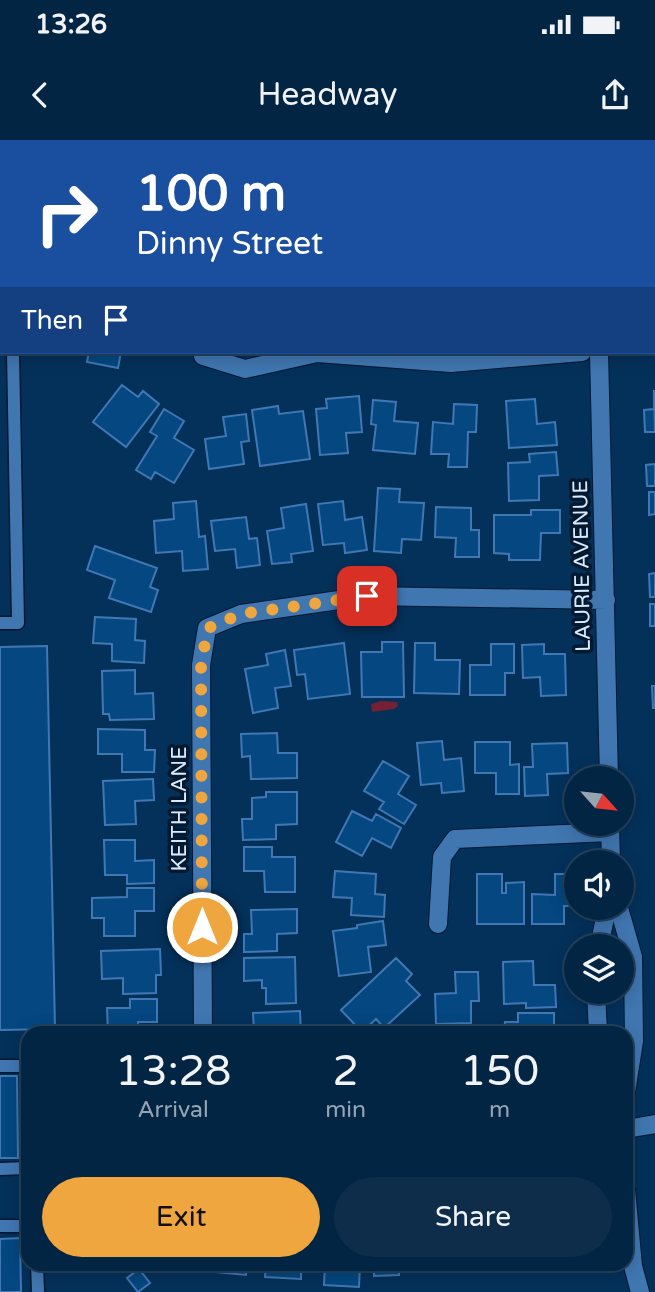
<!DOCTYPE html>
<html lang="en">
<head>
<meta charset="utf-8">
<style>
	body { margin:0; font-family:"Varela Round",sans-serif; background:#0d2d4b; color:#f1f3f6; height:100vh; display:flex; flex-direction:column; font-size:26px; white-space:nowrap }
	* { box-sizing:border-box; margin:0 }
	p { font-size:23px; color:#97a5b2 }
	.icon { flex:none; width:38px; height:38px; fill:none; stroke:currentColor; stroke-width:2; stroke-linecap:round; stroke-linejoin:round }
	.map { position:relative; flex:1; overflow:hidden }
	.drawer { position:absolute; left:21px; top:886px; width:612px; height:245px; display:flex; flex-direction:column; background:#032544; border-radius:21px; box-shadow:0 4px 18px #0003,0 0 0 2px #24425d }
	.drawer>* { flex:none }
	.top-card { position:absolute; left:0px; top:0px; width:656px; height:214px; box-shadow:0 4px 18px #0003,0 0 0 2px #24425d; background:#1a4fa0; color:#fff; overflow:hidden }
	.needle { width:46px; rotate:117deg }
	.controls { position:absolute; left:564px; top:626px; display:grid; gap:14px }
	.controls a { display:grid; place-items:center; width:70px; height:70px; border-radius:50%; background:#032544; box-shadow:0 4px 18px #0003,0 0 0 2px #24425d; font-size:35px }
	.pin { position:absolute; display:grid; place-items:center; width:60px; height:60px; color:#fff; margin:-30px; border-radius:14px; box-shadow:0 4px 10px #0006 }
	.me { position:absolute; width:77px; margin:-38px; rotate:0deg; stroke-linejoin:round; filter:drop-shadow(0 0 5px #0008) }
	.turn { display:flex; align-items:center; gap:24px; height:147px; padding:0 21px; font-size:32px }
	.turn .icon { width:91px; height:91px; stroke-width:2.5 }
	.turn b { display:block; font-size:49px; line-height:60px }
	.then { display:flex; align-items:center; height:66px; padding:0 21px; background:#0003; gap:14px; font-size:26px }
	.eta { display:flex; justify-content:space-evenly; align-items:center; height:119px; text-align:center }
	.eta b { font-size:42px; font-weight:600; line-height:49px }
	.button { display:flex; gap:14px; margin-top:auto; padding:14px 21px }
	.button a { flex:1; height:80px; border-radius:42px; background:#f0a63e; color:#111; font-size:28px; font-weight:600; line-height:80px; text-align:center }
	.button a+a { background:#0d2d4b; color:#f1f3f6 }
	.status { display:flex; justify-content:space-between; align-items:center; height:49px; padding:0 35px; background:#032544; direction:ltr }
	.status svg { height:19px; fill:currentColor }
	header { display:flex; justify-content:space-between; align-items:center; height:91px; padding:0 21px; background:#032544; font-size:32px; font-weight:600 }
	.map>svg:first-child { display:block }
</style>
</head>
<body>
<div class="status"><b>13:26</b><svg viewBox="0 0 49 12"><path d="M0 12V9h3v3zM5 12V6h3v6zM10 12V3h3v9zM15 12V0h3v12zM26 1h20v11H26zM47 4h2v5h-2z"/></svg></div>
<header><svg class="icon" aria-label="back" viewBox="0 0 24 24"><path d="M15 5l-7 7 7 7"/></svg>Headway<svg class="icon" aria-label="share" viewBox="0 0 24 24"><path d="M12 15V3M7 8l5-5 5 5M5 13v7h14v-7"/></svg></header>
<div class="map">
<svg width="655" height="1152" viewBox="0 0 655 1152">
	<rect width="100%" height="100%" fill="#04315a"/>
	<path fill="#732133" d="M381,561l16,1 1,4 -4,3 -22,3 -1,-8z"/>
	<path fill="#044781" stroke="#4178b3" stroke-width="2" d="M89,212h32l-3,16 -31,-6z
		M122,245l16,12 5,-6 16,13 -33,43 -33,-25z
		M654,250l1,42h-10l-1,-22 10,-1z
		M359,256l3,36 -16,1 2,20 -28,2 -4,-46 11,-1 -1,-9z
		M535,259l2,25 18,-2 2,23 -48,3 -3,-47z
		M373,260l23,2 -2,19 24,2 -3,31 -42,-4 3,-25 -5,-1z
		M454,264l23,1 -1,27h-8l-1,35h-19l1,-13h-18l2,-32 20,2z
		M278,266l1,8 24,-3 7,48 -50,7 -8,-56z
		M164,269l20,12 -10,17 20,12 -20,33 -19,-11 -4,7 -15,-9 21,-34 -7,-4z
		M246,274l3,27 -8,1 3,22 -35,5 -4,-30 21,-3 -3,-19z
		M556,312l2,23 -19,1v24l-30,1 -1,-38 22,-1 -1,-8z
		M655,324v22h-8l-1,-21z
		M378,348l22,1 -1,13 25,1 -3,37 -19,-1 -1,14 -27,-2z
		M649,352h6v22l-6,1z
		M196,361l3,36 6,-1 3,33 -25,2 -1,-20 -26,2 -2,-32 20,-2 -1,-16z
		M343,361l2,19 17,-3 5,33 -22,3 -1,-10 -21,2 -5,-41z
		M306,364l7,47 -22,3 1,8 -20,2 -5,-33 17,-3 -3,-20z
		M436,367l35,1v22h8v27h-24l1,-19 -21,-1z
		M531,370h29v23h-19l-1,27h-31v-6l-15,-1v-38h37z
		M246,377l3,22 8,-1 3,27 -23,3 -2,-19 -20,2 -4,-30z
		M95,406l62,22 -7,19 8,3 -7,22 -42,-14 6,-18 -28,-10z
		M655,433v24h-5l-1,-23z
		M650,464h5v22h-5z
		M95,477l41,2 -1,21 10,1 -1,22 -32,-2v-17l-19,-1z
		M382,502h21l1,55h-42l-1,-45h21z
		M344,503l6,51 -42,5 -3,-25 -8,1 -3,-25z
		M415,503h20v17h25l-1,34 -45,-1z
		M491,504h23v29h-9v22h-35v-30h21z
		M544,504v10h21l1,41 -25,1 -1,-19 -17,1 -1,-33z
		M47,506l8,383 -55,1v-383z
		M285,510l6,36 -16,2 3,20 -25,5 -8,-44 23,-4 -2,-11z
		M135,530v24l18,-1 1,26 -44,1 -1,-6h-6l-1,-43z
		M652,546h3v22h-2z
		M98,589l47,1v20h10l-1,22h-32v-18h-24z
		M277,593l1,20h19v25l-46,1 -1,-23 -8,1 -1,-23z
		M442,601l2,19 17,-2 3,33 -22,2 -1,-10 -20,2 -4,-42z
		M475,602h35v23l9,-1v30h-23v-21h-21z
		M567,603l1,30 -21,1 1,21 -23,1 -1,-29h9l-1,-23z
		M383,621l26,15 -11,18 18,11 -12,19 -25,-15 5,-7 -20,-11z
		M153,639l1,21 -19,1 1,23 -31,1 -2,-44z
		M266,652h31v32l-21,1v14l-33,1 -1,-21h10v-21l14,-1z
		M352,671l20,10 4,-7 25,14 -10,20 -19,-10 -10,18 -26,-14z
		M104,700h31v21l19,-1v23l-27,1v-9h-22z
		M244,707h28v10h23v35h-30l-1,-21h-20z
		M335,731l41,3 -1,20 10,1 -1,22 -33,-2 1,-17 -19,-1z
		M477,734h25v19h4v-10l18,-1v42h-47z
		M555,734h18l-1,32h-8v18h-32v-30l23,1z
		M127,748h27v23h-19v25h-31v-18h-12v-20l35,-1z
		M297,769v24l-20,1v17l-33,1v-18h8l-1,-24z
		M383,781l3,24 -18,2 3,25 -32,4 -6,-45 24,-3v-3z
		M160,809l1,26h-5v18l-33,1v-16l-21,1 -1,-28z
		M295,817l1,46 -30,1v-16h-4v-8l-18,1v-23z
		M396,818l16,16 -6,7 14,14 -36,33 -8,-9 -14,13 -21,-22z
		M533,821l1,24h21l1,22 -30,1v-5l-22,1 -1,-42z
		M455,832h23l1,29h-8v22l-35,1 -1,-30 21,-1z
		M130,859h27v23h-19v10h-30l-1,-24h23z
		M300,871l1,21h-47l-1,-19z
		M518,873h36v19h-50l1,-10h13z
		M0,936h17l1,82h-18z
		M20,1098l1,54h-21v-53z
		M207,1124h40l-1,11 -40,-4z
		M266,1124h35v15l-36,-2z
		M325,1124h35l-1,23 -35,-2z
		M374,1124h25v11l-25,1z
		M434,1124h36v6h-36z
		M139,1129l11,14 -12,9 -11,-14z"/>
	<g fill="none" stroke-linecap="round" stroke-linejoin="round">
		<defs>
			<path id="service" d="M0,483h18l-5,-271
				M0,926h28
				M0,1029l28,-1
				M0,1086h28
				M37,1124l1,28"/>
			<path id="minor" d="M595,2v-2
				M654,205h1
				M599,212l10,427
				M203,216l42,13 72,-16 134,10 131,-11
				M610,684l1,39
				M619,768l14,49 1,84 -8,51
				M438,784l4,-67 13,-18 155,-7
				M599,807l8,-39
				M596,852l2,40
				M203,892l-2,-367 6,-37 34,-14 126,-18 239,4
				M626,989l29,-5
				M626,1050l7,76 7,26"/>
			<path id="primary" d="M31,0v2
				M654,4h1
				M0,20h2"/>
		</defs>
		<use href="#service" stroke="#001834" stroke-width="15"/>
		<use href="#minor" stroke="#001834" stroke-width="20"/>
		<use href="#primary" stroke="#001834" stroke-width="20"/>
		<use href="#service" stroke="#4077b1" stroke-width="12"/>
		<use href="#minor" stroke="#4077b1" stroke-width="18"/>
		<use href="#primary" stroke="#56acc1" stroke-width="18"/>
	</g>
	<g fill="none" stroke-linecap="round" stroke-linejoin="round">
		<path stroke="#f0a63e" stroke-width="12" stroke-dasharray="0 21.6" d="M202,787l-1,-263 7,-36 33,-14 126,-18"/>
	</g>
	<g text-anchor="middle" dominant-baseline="central" stroke-width="7" stroke-linejoin="round" paint-order="stroke">
		<g font-size="21" fill="#d8eafd" stroke="#031930">
			<text transform="translate(582 426) rotate(-91)">LAURIE AVENUE</text>
			<text transform="translate(179 669) rotate(-90)">KEITH LANE</text>
		</g>
	</g>
</svg>
<div class="controls">
<a><svg class="needle" viewBox="-14 -14 28 28"><path d="M0-13l5 13h-10z" fill="#e53935"/><path d="M0 13l5-13h-10z" fill="#97a5b2"/></svg></a>
<a><svg class="icon" aria-label="sound" viewBox="0 0 24 24"><path d="M4 9h4l5-4v14l-5-4H4zM17 9q2 3 0 6"/></svg></a>
<a><svg class="icon" aria-label="layers" viewBox="0 0 24 24"><path d="M12 4l9 5-9 5-9-5zM3 14l9 5 9-5"/></svg></a>
</div>
<div class="pin" style="left:367px;top:456px;background:#d93025"><svg class="icon" aria-label="arrive" viewBox="0 0 24 24"><path d="M6 21V4h12l-3 4 3 4H6"/></svg></div>
<svg class="me" style="left:202px;top:787px" viewBox="-20 -20 40 40"><circle r="17" fill="#f0a63e" stroke="#fff" stroke-width="3"/><path d="M0-11L8 9 0 5-8 9z" fill="#fff"/></svg>
<div class="top-card">
<div class="turn"><svg class="icon" aria-label="right" viewBox="0 0 24 24"><path d="M7 20v-9h11M14 6l5 5-5 5"/></svg><div><b>100 m</b>Dinny Street</div></div>
<div class="then">Then<svg class="icon" aria-label="arrive" viewBox="0 0 24 24"><path d="M6 21V4h12l-3 4 3 4H6"/></svg></div>
</div>
<section class="drawer">
<div class="eta">
<div><b>13:28</b><p>Arrival</p></div>
<div><b>2</b><p>min</p></div>
<div><b>150</b><p>m</p></div>
</div>
<div class="button"><a>Exit</a><a>Share</a></div>
</section>
</div>
</body>
</html>
